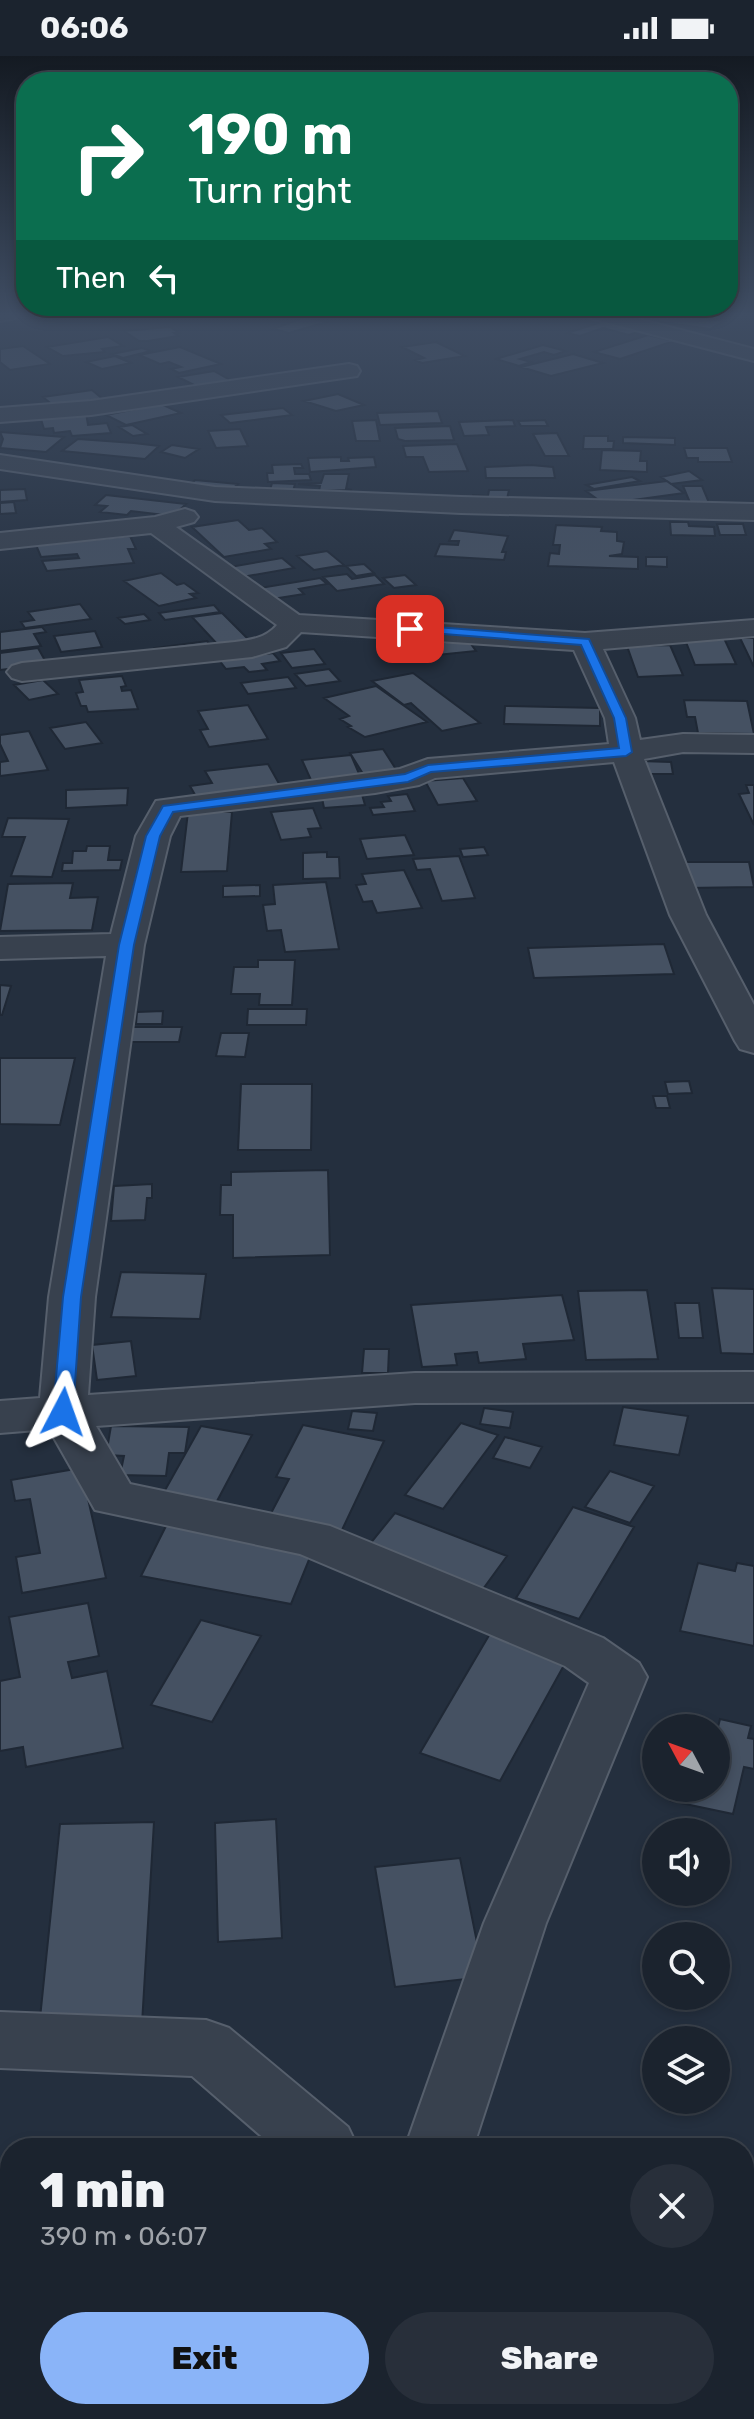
<!DOCTYPE html>
<html lang="en">
<head>
<meta charset="utf-8">
<style>
	body { margin:0; font-family:Rubik,sans-serif; background:#282f3a; color:#f1f3f6; height:100vh; display:flex; flex-direction:column; font-size:30px; white-space:nowrap }
	* { box-sizing:border-box; margin:0 }
	p { font-size:26px; color:#a0a4aa }
	.icon { flex:none; width:44px; height:44px; fill:none; stroke:currentColor; stroke-width:2; stroke-linecap:round; stroke-linejoin:round }
	.map { position:relative; flex:1; overflow:hidden }
	.side { position:absolute; left:0px; top:2082px; width:754px; height:282px; display:flex; flex-direction:column; background:#1b232e; border-radius:32px 32px 0 0; box-shadow:0 4px 12px #0003,0 0 0 2px #39404a }
	.side>* { flex:none }
	.guide { position:absolute; left:16px; top:16px; width:722px; height:244px; border-radius:32px; box-shadow:0 4px 12px #0003,0 0 0 2px #39404a; background:#0b6e4f; color:#fff; overflow:hidden }
	.needle { width:52px; rotate:311deg }
	.buttons { position:absolute; left:642px; top:1658px; display:grid; gap:16px }
	.buttons a { display:grid; place-items:center; width:88px; height:88px; border-radius:50%; background:#1b232e; box-shadow:0 4px 12px #0003,0 0 0 2px #39404a; font-size:40px }
	.pin { position:absolute; display:grid; place-items:center; width:68px; height:68px; color:#fff; margin:-34px; border-radius:16px; box-shadow:0 4px 12px #0006 }
	.me { position:absolute; width:88px; margin:-44px; rotate:4deg; stroke-linejoin:round; filter:drop-shadow(0 0 6px #0008) }
	.turn { display:flex; align-items:center; gap:28px; height:168px; padding:0 40px; font-size:36px }
	.turn .icon { width:104px; height:104px; stroke-width:2.5 }
	.turn b { display:block; font-size:56px; line-height:68px }
	.then { display:flex; align-items:center; height:76px; padding:0 40px; background:#0003; gap:16px; font-size:30px }
	.round { display:grid; place-items:center; flex:none; width:84px; height:84px; border-radius:42px; background:#282f3a }
	.head { display:flex; align-items:center; justify-content:space-between; height:136px; padding:0 40px }
	h1 { font-size:48px; font-weight:800; line-height:60px }
	.cta { display:flex; gap:16px; margin-top:auto; padding:16px 40px }
	.cta a { flex:1; height:92px; border-radius:48px; background:#8ab4f8; color:#111; font-size:32px; font-weight:800; line-height:92px; text-align:center }
	.cta a+a { background:#282f3a; color:#f1f3f6 }
	.status { display:flex; justify-content:space-between; align-items:center; height:56px; padding:0 40px; background:#1b232e; direction:ltr }
	.status svg { height:22px; fill:currentColor }
	.map>svg:first-child { display:block }
</style>
</head>
<body>
<div class="status"><b>06:06</b><svg viewBox="0 0 49 12"><path d="M0 12V9h3v3zM5 12V6h3v6zM10 12V3h3v9zM15 12V0h3v12zM26 1h20v11H26zM47 4h2v5h-2z"/></svg></div>
<div class="map">
<svg width="754" height="2363" viewBox="0 0 754 2363">
	<rect width="100%" height="100%" fill="#242f3e"/>
	<path fill="#455162" stroke="#1f2835" stroke-width="2" d="M642,258h34l48,7 -14,8 -76,-11z
		M305,261l21,5 -37,11 -16,-4z
		M605,265l38,9 -14,5 -26,-7 -23,8 -13,-3z
		M170,271l9,6h-5l4,3 -30,5h-9l-15,-10z
		M648,279l26,6 -54,18 -26,-7z
		M108,281l15,9 -21,3 3,3 -42,4 -16,-9z
		M436,286l29,14 -43,7 -7,-3 9,-2 -22,-11z
		M543,289l23,6 -12,4 -10,-3 -24,7 11,3 -12,4 -23,-7z
		M23,290l27,18 -40,6 -10,-8v-13z
		M180,291l41,17 -42,9 -8,-4 10,-2 -12,-5 -9,2 -21,-9z
		M142,292l9,3 -28,7 -11,-4z
		M573,298l30,9 -52,13 -30,-9z
		M115,300l16,7 -29,6 -16,-7z
		M214,315l23,13 -33,6 -26,-13z
		M92,334l13,11 -50,6 -12,-10z
		M338,338l26,11 -28,6 -32,-10z
		M161,348l20,9 -55,12 -20,-10z
		M283,352l9,7 -62,8 -9,-8z
		M438,355l4,12 -62,2 -3,-12z
		M86,357l2,12 19,-2 4,10 -39,3 -2,-5 -16,2 -1,-5 -9,1 -4,-13z
		M376,364l4,21h-24l-4,-20z
		M513,364l2,6 -29,1 3,8 -25,1 -5,-14z
		M545,364l3,6h-27l-3,-5z
		M132,369l15,9 -14,2 -14,-9z
		M450,370l4,14 -49,1 -7,-2 -3,-11z
		M240,373l8,17 -32,2 -8,-17z
		M0,376l64,5 -18,15 -46,-4 3,-9z
		M557,377l12,23h-24l-12,-22z
		M584,380h24v5h6l-1,8h-30z
		M623,381l52,1v7l-52,-2z
		M78,383l56,4 25,3 -14,13 -83,-8z
		M457,388l11,27 -39,1 -6,-15h-17l-3,-11z
		M172,389l27,4 -14,9 -24,-6z
		M684,392h43l5,14h-34v-4h-11z
		M602,394l39,1 -1,10h7v11l-47,-2z
		M341,401v4h8l-1,-3 26,-1 2,10 -66,5 -2,-14z
		M301,408l2,4h-9l1,6h14l2,6 -43,2 -1,-9h6l-1,-8z
		M531,409l22,2 2,11h-69l-1,-11z
		M689,415l13,9 -31,4 -10,-7z
		M324,418h25l-3,15 6,1 -33,1 1,-5 -22,-2 23,-1z
		M632,421l8,4 -46,8 -8,-4z
		M195,424l43,4 -7,6 -42,-4z
		M667,425l17,12 -80,11 -18,-13z
		M272,427l23,1 -2,7 -23,-1z
		M683,430h19l8,19h-19z
		M25,433l2,11 -27,2v-12z
		M489,434h20l-2,9 -34,-1v-3l15,1z
		M106,439l80,9 -13,12 -42,-5 -4,4 -27,-3 7,-6 -12,-1z
		M14,446l2,11 -16,1v-11z
		M238,464l11,10 13,-2 15,14 -12,2 6,5 -47,8 -32,-30z
		M670,466h18l1,4 25,1 1,9 -44,-1z
		M717,468h26l3,11h-26z
		M556,469l46,2 -1,4 16,1v9l7,1 -2,12 -13,2 29,1v12l-90,-3 2,-13 9,1 1,-9h-7z
		M454,474l54,6 -6,16h4l-2,8 -69,-4 5,-12 18,1 1,-4h-10z
		M130,480l6,13h-8l6,14 -87,8 -5,-10 37,-3 -2,-4 -36,3 -5,-12z
		M327,495l17,14 -30,5 -17,-14z
		M646,501h21v10l-21,-1z
		M282,502l12,10 -58,10 -12,-10z
		M364,508l10,9 -18,3 -10,-10z
		M161,517l16,12 7,-2 14,10 -8,1 6,4 -37,8 -35,-25z
		M347,518l5,5 23,-4 9,9 -47,7 -14,-14z
		M405,519l11,10 -22,3 -11,-10z
		M320,522l7,6 -28,5 5,5 -38,6 -12,-11z
		M80,548l11,15 -66,9 -4,-6 13,-2 -6,-8z
		M214,549l6,7 -55,8 -6,-7z
		M222,557l28,28 -31,5 -27,-29z
		M144,558l6,6 -25,4 -7,-6z
		M42,571l4,5 -12,2 7,12 -41,5v-19z
		M95,575l7,16 -41,5 -7,-16z
		M723,580l13,28 -41,1 -11,-28z
		M740,582h14v29z
		M468,584l8,11 -88,9 -7,-12z
		M207,585l5,6 -52,8 -5,-7z
		M670,589l13,30 -45,2 -11,-31z
		M38,592l9,16 -47,6v-17z
		M314,593l11,15 -33,4 -11,-15z
		M273,597l7,8 -18,3 5,6 -18,2 -5,-5 -18,2 -7,-9z
		M329,613l11,12 -34,5 -11,-12z
		M413,617l67,50 -38,8 -31,-28 -7,2 -32,-24z
		M122,620l4,10 -5,1 1,4 9,-1 7,19 -50,3 -2,-6h-5l-5,-13 7,-1 -4,-12z
		M288,621l8,11 -48,6 -7,-11z
		M43,624l15,14 -29,6 -15,-15z
		M376,630l51,36 -62,15 -17,-10 3,-1 -11,-7 9,-3 -25,-18z
		M684,644l63,1 7,33 -56,-1 -3,-16h-8z
		M248,649l20,34 -59,8 -9,-17 8,-1 -10,-18z
		M505,650l95,2v18l-96,-2z
		M86,666l16,21 -37,6 -15,-21z
		M29,675l19,39 -48,6v-14l8,-1 -8,-17v-9z
		M383,693l16,25 -34,3 -15,-24z
		M351,699l9,21 -49,4 -9,-20z
		M640,705l31,1 2,12h-32z
		M268,708l14,25 -84,11 -8,-14 22,-3 -7,-12z
		M463,722l14,23 -39,4 -13,-24z
		M746,729h8v40l-15,-31 10,-1z
		M128,732l-1,17 -61,3v-18z
		M361,735l4,14 -41,3 -3,-15z
		M407,738l8,17 -42,4 -3,-7 14,-1 -3,-5 10,-1 -3,-5z
		M313,752l8,20 -13,1 3,8 -30,3 -10,-28z
		M188,756h44l-5,59 -46,1z
		M8,762l61,1 -17,58 -41,-1 14,-39h-23z
		M405,779l9,20 -47,4 -7,-20z
		M87,790h23l-2,14h14l-2,10 -58,1 1,-8h9l1,-12h13z
		M484,791l4,8 -25,2 -3,-8z
		M327,796v5h12l1,21 -37,1v-26z
		M459,800l16,42 -33,3 -12,-32 -13,1 -4,-11z
		M681,806h68l5,25 -67,1z
		M404,814l18,38 -45,5 -5,-12 -9,1 -7,-17 10,-1 -4,-10z
		M326,826l13,67 -54,3 -4,-22 -14,1 -4,-26 12,-1 -2,-19z
		M73,827l-3,15 28,-1 -6,33 -92,1 8,-47z
		M260,829v11l-37,1v-11z
		M664,888l10,30 -140,4 -6,-30z
		M258,904h37l-3,45h-33l1,-11h-29l3,-27h24z
		M0,929l11,1 -9,29h-2z
		M248,953h59l-1,16h-59z
		M163,955l-1,13h-26l1,-12z
		M132,971h50l-3,15h-49z
		M221,977h28l-4,24 -29,-1z
		M0,1002h75l-15,67 -60,-1z
		M689,1025l3,12 -24,1 -3,-12z
		M241,1028h71l-1,66h-73z
		M653,1040h14l3,12h-14z
		M328,1114l2,85 -97,3v-43h-13l1,-30h10v-13z
		M152,1128v14h-5l-2,22 -34,1 3,-35z
		M121,1216l85,2 -6,45 -89,-2z
		M712,1232l42,1v65l-33,-1z
		M647,1234l11,69 -72,1 -8,-69z
		M562,1239l12,45 -51,4 3,15 -47,4 -2,-11 -22,2 2,11 -35,2 -11,-62z
		M675,1247h24l4,35h-24z
		M131,1285l5,35 -39,4 -5,-35z
		M364,1293h25l-1,24h-26z
		M623,1351l65,9 -9,39 -65,-10z
		M484,1352l29,4 -3,16 -30,-4z
		M352,1355l25,2 -4,18 -25,-2z
		M461,1367l37,12 -55,74 -38,-14z
		M303,1369l81,16 -43,91 -72,-15 20,-38 -13,-2z
		M111,1370l78,1 -4,26h-16l-3,23 -46,-1 4,-19 -18,-1z
		M201,1370l51,9 -36,68 -52,-11z
		M505,1381l37,10 -12,21 -37,-10z
		M81,1412l25,110 -84,15 -6,-36 24,-4 -10,-54 -15,2 -4,-21z
		M610,1415l44,15 -24,37 -45,-16z
		M573,1451l61,20 -55,92 -63,-21z
		M395,1457l112,43 -24,33 -114,-44z
		M167,1468l146,26 -22,54 -150,-28z
		M698,1507l37,8 2,-8 17,3v80l-74,-15z
		M88,1547l11,53 -31,6 4,16 35,-7 16,77 -97,19 -3,-20 -23,4v-70l20,-4 -11,-60z
		M201,1564l60,16 -49,86 -61,-17z
		M491,1576l77,26 -68,123 -80,-28z
		M720,1663l31,7 -3,12 6,1v30l-10,-2 -11,47 -62,-13 3,-13h42v-60h-27l2,-7 27,6z
		M276,1763l6,119 -64,4 -3,-119z
		M154,1766l-12,202 -103,4 21,-204z
		M460,1802l24,119 -89,10 -20,-120z
		M10,2174v132l-10,11v-132z
		M28,2354h195l-7,9h-175z
		M435,2354h182l25,9h-210z
		M677,2354h50l-1,9h-50z"/>
	<g fill="none" stroke-linecap="round" stroke-linejoin="round">
		<defs>
			<path id="minor" d="M0,258h19l-3,4 -16,3z
				M587,258h32l135,35v12l-164,-43z
				M349,308l8,2 3,5 -3,5 -266,39 -91,7v-14l91,-7z
				M0,399l215,32 246,10 293,7v16l-293,-7 -246,-12 -215,-32z
				M185,453l9,3 4,5 -4,5 -18,5 123,88 286,18 169,-13v16l-151,13 32,69 5,22 43,-6 71,1v18l-71,-1 -39,7 62,156 48,90v48l-14,-4 -5,-8 -65,-126 -56,-153 -179,16 -16,7 -44,8 -195,23 -10,20 -26,109 -49,352 -7,98 327,-22 339,-1v30l-339,1 -319,23 34,58 200,42 273,112 36,25 8,14 -101,246 -73,225h-68l79,-225 105,-240 -24,-17 -265,-112 -205,-44 -46,-81 -49,4v-32l40,-3 9,-101 57,-341 -106,3v-22l111,-3 25,-98 20,-35 244,-32 28,-10 181,-15 -4,-26 -31,-68 -273,-18 -15,15 -34,10 -230,24 -10,-3 -5,-6 5,-6 10,-3 213,-21c16,-2 31,-4 42,-17l-126,-92 -151,16v-16l155,-16z
				M0,1956l206,8 23,8 119,99 10,21h-83l-83,-72 -192,-8z
				M316,2354h74l-3,9h-74z"/>
		</defs>
		<use href="#minor" stroke="#565f6c" stroke-width="4"/>
		<use href="#minor" fill="#38414e" fill-rule="evenodd"/>
	</g>
	<linearGradient id="sky" x2="0" y2="1"><stop stop-color="#141a22"/><stop offset="0.44" stop-color="#3f4d63"/><stop offset="1" stop-color="#3f4d63" stop-opacity="0"/></linearGradient>
	<rect width="754" height="588" fill="url(#sky)"/>
	<path fill="#1a73e8" stroke="#114b97" stroke-width="2" d="M410,569l179,14 37,79 6,34 -6,4 -195,16 -23,10 -235,30 -13,24 -26,109 -53,352 -8,115 -3,5h-14l-3,-5 10,-115 56,-352 27,-109 17,-30 242,-32 23,-9 191,-17 -5,-30 -33,-73 -175,-14v-5z"/>
</svg>
<div class="buttons">
<a><svg class="needle" viewBox="-14 -14 28 28"><path d="M0-13l5 13h-10z" fill="#e53935"/><path d="M0 13l5-13h-10z" fill="#a0a4aa"/></svg></a>
<a><svg class="icon" aria-label="sound" viewBox="0 0 24 24"><path d="M4 9h4l5-4v14l-5-4H4zM17 9q2 3 0 6"/></svg></a>
<a><svg class="icon" aria-label="search" viewBox="0 0 24 24"><circle cx="10" cy="10" r="6"/><path d="M15 15l6 6"/></svg></a>
<a><svg class="icon" aria-label="layers" viewBox="0 0 24 24"><path d="M12 4l9 5-9 5-9-5zM3 14l9 5 9-5"/></svg></a>
</div>
<div class="pin" style="left:410px;top:573px;background:#d93025"><svg class="icon" aria-label="arrive" viewBox="0 0 24 24"><path d="M6 21V4h12l-3 4 3 4H6"/></svg></div>
<svg class="me" style="left:63px;top:1356px" viewBox="-20 -20 40 40"><path d="M0-17L14 15 0 8-14 15z" fill="#1a73e8" stroke="#fff" stroke-width="4"/></svg>
<div class="guide">
<div class="turn"><svg class="icon" aria-label="right" viewBox="0 0 24 24"><path d="M7 20v-9h11M14 6l5 5-5 5"/></svg><div><b>190 m</b>Turn right</div></div>
<div class="then">Then<svg class="icon" aria-label="left" viewBox="0 0 24 24"><path d="M17 20v-9H6M10 6l-5 5 5 5"/></svg></div>
</div>
<section class="side">
<div class="head"><div><h1>1 min</h1><p>390 m · 06:07</p></div><a class="round"><svg class="icon" aria-label="close" viewBox="0 0 24 24"><path d="M6 6l12 12M18 6L6 18"/></svg></a></div>
<div class="cta"><a>Exit</a><a>Share</a></div>
</section>
</div>
</body>
</html>
